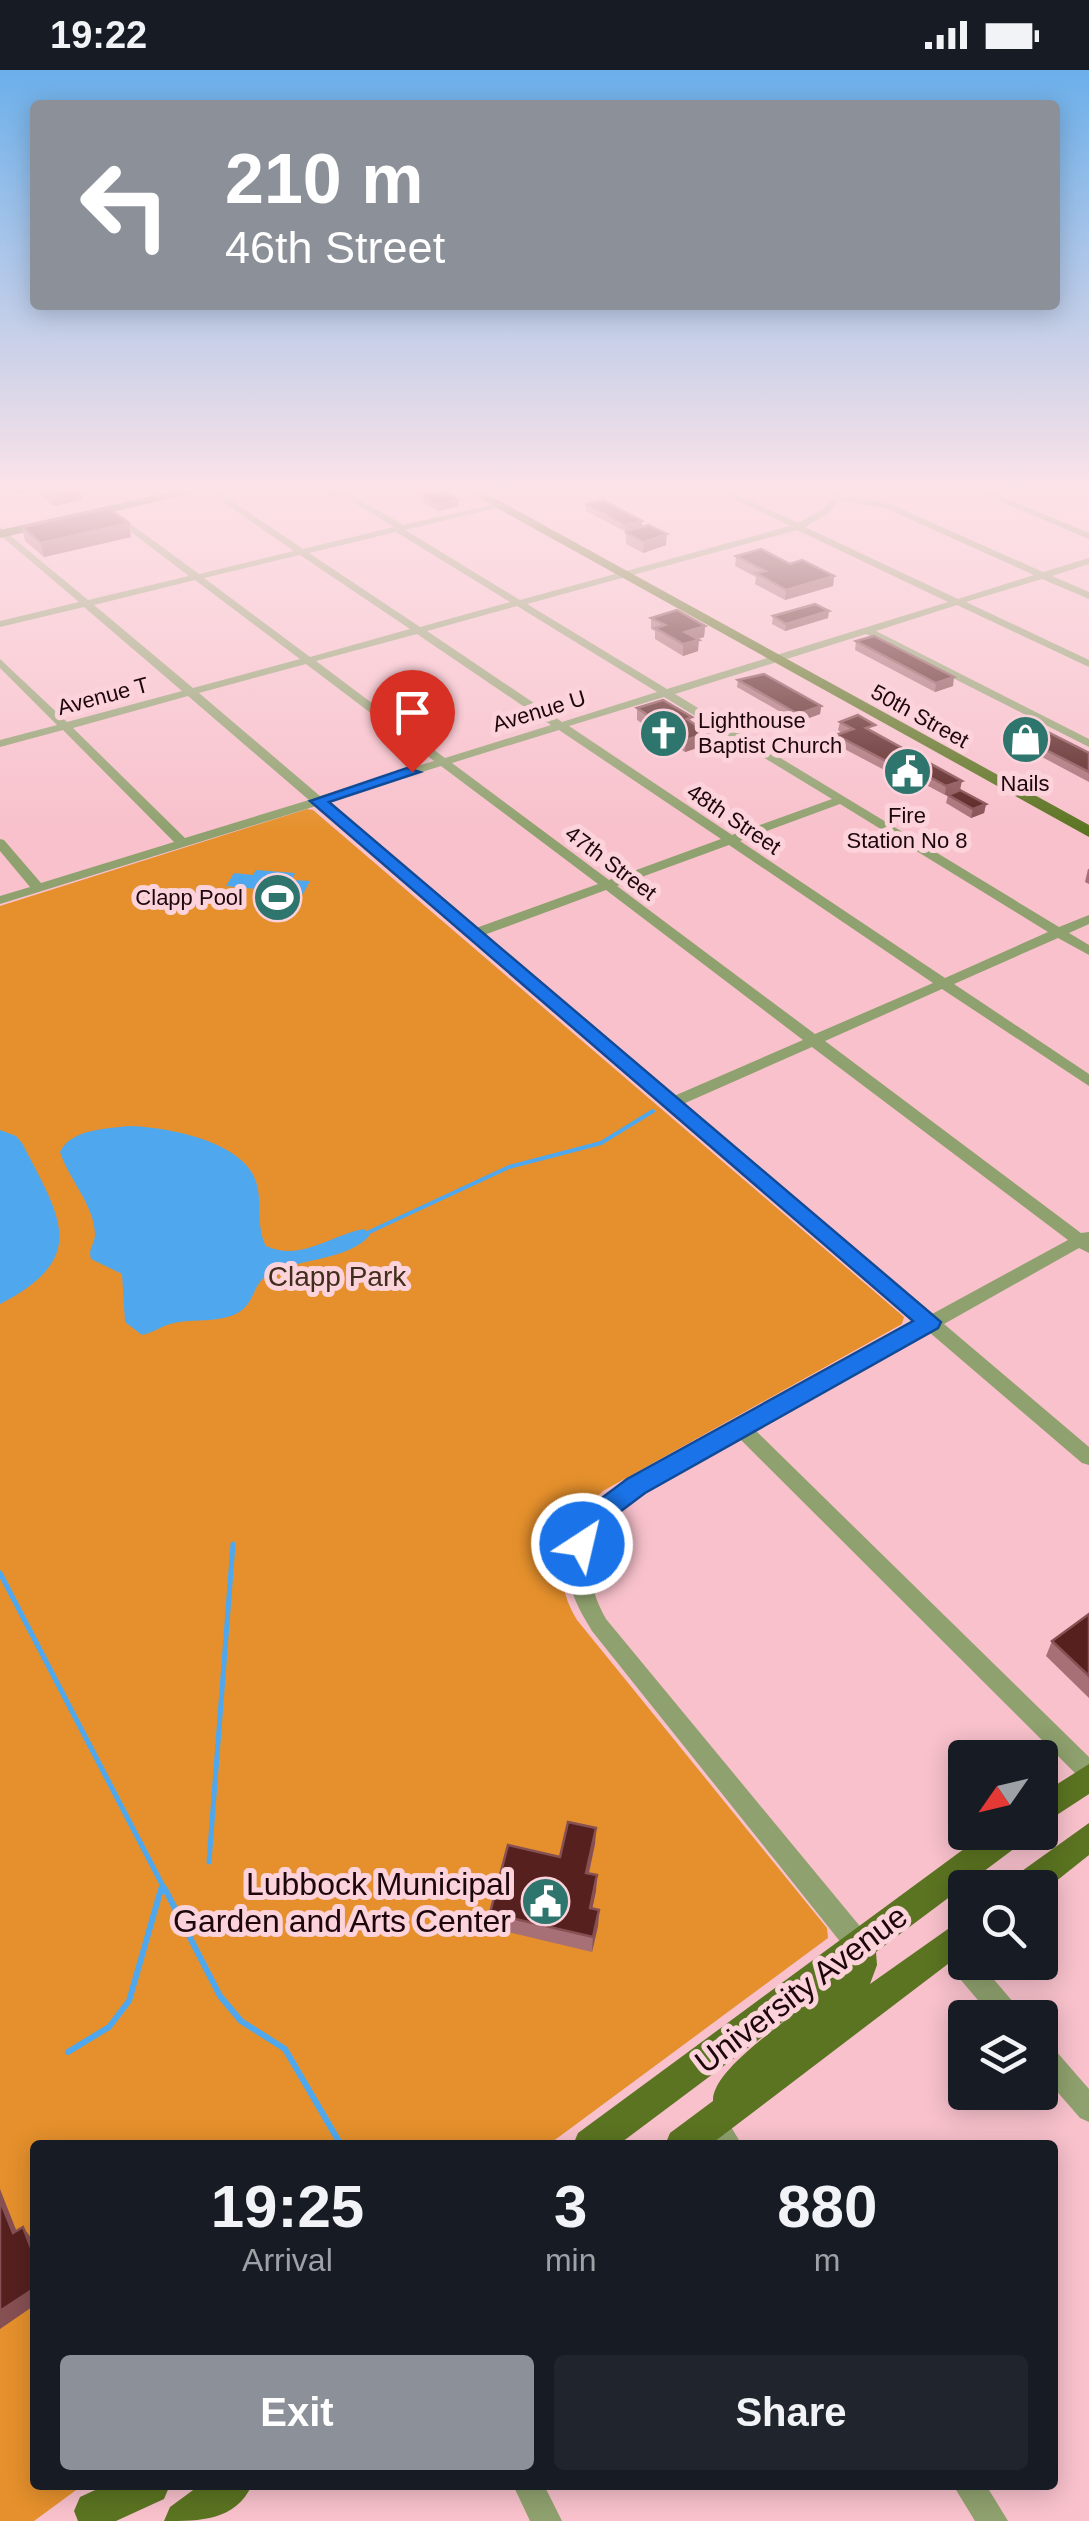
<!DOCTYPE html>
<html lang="en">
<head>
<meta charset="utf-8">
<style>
	body { margin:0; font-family:Arial,sans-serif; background:#20242c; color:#f1f3f6; height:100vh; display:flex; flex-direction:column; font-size:38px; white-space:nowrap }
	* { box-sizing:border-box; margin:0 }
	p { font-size:32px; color:#9ea1a6 }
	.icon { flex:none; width:55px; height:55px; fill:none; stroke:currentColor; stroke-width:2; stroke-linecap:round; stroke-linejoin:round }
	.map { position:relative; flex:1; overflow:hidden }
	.details { position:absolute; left:30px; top:2070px; width:1028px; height:350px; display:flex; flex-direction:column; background:#171b24; border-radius:10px; box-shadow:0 5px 25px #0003 }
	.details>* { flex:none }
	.banner { position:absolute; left:30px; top:30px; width:1030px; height:210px; border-radius:10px; box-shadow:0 5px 25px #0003; background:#8c9099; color:#fff; overflow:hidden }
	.needle { width:65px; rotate:236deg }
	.fabs { position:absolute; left:948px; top:1670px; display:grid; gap:20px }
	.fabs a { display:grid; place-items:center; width:110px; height:110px; border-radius:10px; background:#171b24; box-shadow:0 5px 25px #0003; font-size:50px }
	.pin { position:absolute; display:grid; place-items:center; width:85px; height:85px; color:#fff; margin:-102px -42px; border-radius:50% 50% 50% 0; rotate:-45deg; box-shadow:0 0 10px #0007 }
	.pin .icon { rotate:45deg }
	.me { position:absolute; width:110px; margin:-55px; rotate:35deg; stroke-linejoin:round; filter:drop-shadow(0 0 8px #0008) }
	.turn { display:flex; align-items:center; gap:35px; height:210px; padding:0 30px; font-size:45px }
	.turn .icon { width:130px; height:130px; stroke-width:2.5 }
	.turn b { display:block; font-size:70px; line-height:85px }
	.eta { display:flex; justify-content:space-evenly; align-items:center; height:170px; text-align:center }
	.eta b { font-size:60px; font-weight:700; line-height:70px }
	.primary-button { display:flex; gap:20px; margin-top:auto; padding:20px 30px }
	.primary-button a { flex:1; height:115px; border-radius:10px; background:#8c9099; color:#fff; font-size:40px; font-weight:700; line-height:115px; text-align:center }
	.primary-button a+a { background:#20242c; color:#f1f3f6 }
	.status { display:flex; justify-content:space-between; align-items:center; height:70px; padding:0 50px; background:#171b24; direction:ltr }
	.status svg { height:28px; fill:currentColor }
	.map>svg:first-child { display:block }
</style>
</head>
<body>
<div class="status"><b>19:22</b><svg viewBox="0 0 49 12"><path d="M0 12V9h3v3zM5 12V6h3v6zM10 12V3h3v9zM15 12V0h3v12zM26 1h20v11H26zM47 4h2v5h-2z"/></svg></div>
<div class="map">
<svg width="1089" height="2451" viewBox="0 0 1089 2451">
	<rect width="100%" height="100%" fill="#f8c1cc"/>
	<path fill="#e5902c" d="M307,739l6,1 591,507 -2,7 -299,167c-39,36 -55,82 -26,129l250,308 1,10 -280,207h-513v340h48l-49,36h-34v-1615z"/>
	<path fill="#4fa8ed" d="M256,800l39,3 -3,7 18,1 -7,13 -77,-8 8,-13 19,2z
		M129,1056c37,1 118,15 128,59 5,20 -1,42 9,61 35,16 64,-11 98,-17l6,6c-20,25 -73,24 -99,38 -22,11 -13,33 -40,43 -20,7 -41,2 -61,8 -10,3 -18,9 -28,11l-17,-13 -3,-48 -31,-15c-3,-11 3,-13 4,-24 0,-29 -27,-57 -35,-83 11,-23 45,-23 69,-26z
		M0,1060l16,6 6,7c38,74 69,114 -22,161z"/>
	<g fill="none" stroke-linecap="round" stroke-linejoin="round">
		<path stroke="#4fa8ed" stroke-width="4" d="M367,1163l142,-66 92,-24 52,-32"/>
		<path stroke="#4fa8ed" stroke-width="5" d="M0,1503l166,319
			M209,1792l24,-318
			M161,1822l1,-5"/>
		<path stroke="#4fa8ed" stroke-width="6" d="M165,1819l55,107 21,25 44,28 56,96
			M68,1982l41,-25 20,-26 32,-112"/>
		<path fill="#8fa16e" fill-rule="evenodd" d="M204,419h10l89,60 91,-22 -53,-32 3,-5 59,35 97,-22v4l-95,23 115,70 270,-74 -76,-37h11l73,34 25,-14 10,-12 -2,-8h8l2,6 49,9 153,68 46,-14v6l-37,12 37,16v7l-47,-20 -76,23 123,58v7l-132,-62 -81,26 213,108v8l-223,-113 -191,60 384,233 30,-12v9l-20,9 20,12v10l-31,-17 -104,46 135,90v12l-147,-97 -117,52 256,192 8,-1v21l-10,-5 -135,76 145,123v18l-7,-2 -153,-131 -175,97 335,328v25l-8,-3 -342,-341c-71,40 -191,79 -133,181l262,317 3,9 -3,9 -9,3 -9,-3 -258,-323c-9,-15 -19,-31 -22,-49 -15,-82 103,-126 160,-157l2,-4 9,-2 177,-97 -602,-516 -316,98v-8l30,-9 -30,-36v-12l4,1 37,43 133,-41 -111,-112 -63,17v-7l57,-15 -57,-57v-9l67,63 115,-31 -98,-84 -84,20v-6l79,-19 -79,-67v-8l88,73 101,-24 -79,-60 3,-5 86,63 95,-23zM839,430l46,8 149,67 -76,24 -153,-72 24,-14zM797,460l151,72 -281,87 -140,-85zM396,462l114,70 -90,25 -111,-74zM300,485l110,74 -100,28 -106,-79zM195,510l105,79 -107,29 -99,-83zM517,536l140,86 -95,30 -135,-91zM417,564l134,91 -106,33 -129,-97zM306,594l128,97 -114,35 -121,-103zM188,626l121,104 -124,38 -112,-110zM664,627l168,102 -100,36 -163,-109zM559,660l162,109 -112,41 -157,-117zM441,696l157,118 -122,44 -149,-126zM840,734l208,128 -103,46 -205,-137zM729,775l204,138 -118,51 -198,-148zM606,820l197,150 -129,56 -190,-161zM812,977l256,193 -136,74 -249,-210z
			M971,419h12l106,44v6z
			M948,1863l9,3 8,10v16h14l40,47 3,9h-29l-54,-64 -3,-9 3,-9z
			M1040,1969l9,4 40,46v33l-9,-4 -40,-46z
			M713,2038l9,4 20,33h-29l-13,-24 4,-9z
			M513,2415h31l18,36h-32z
			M953,2415h33l22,36h-33z"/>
		<path fill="#5b7421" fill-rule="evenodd" d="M463,419h15l611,336v12z
			M1089,1694v30l-49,32v-31z
			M1089,1753v32l-49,39v-6h-32l4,-10z
			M987,1762h40l-4,10 -147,110 1,13 -7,19 95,-67v34l-255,194h-45l5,-12 43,-32c-1,-28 58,-68 80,-87l-175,131h-45l5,-12z
			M106,2415h64l-6,14 -48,22h-38l-4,-10 6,-14z
			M200,2415h52c-17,36 -51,36 -88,36l6,-14z"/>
		<path fill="#4c611a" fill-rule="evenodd" d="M185,419h26l-211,49v-8z"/>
	</g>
	<path fill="#a77076" d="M10,419h70l2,11 -28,6 -20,-16 -18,4z
		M319,419h22l-4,6 -6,2z
		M423,426l35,10 -20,5 -14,-8z
		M586,434l56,17v6l24,18 -23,8 -17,-9v-12l-40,-21z
		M22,457l109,10 -87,20 -19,-16z
		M736,486l54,8 44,12 -1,10 -48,14 -30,-16 1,-7 -21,-11z
		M773,546l55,2 -43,13 -13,-7z
		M651,548l54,8 -1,11 -6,2v12l-15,5 -28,-17v-8l-4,-2z
		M856,571l97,45 -18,6 -80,-42z
		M738,610l83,26 -1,8 -22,8 -61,-35z
		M637,638l55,14 14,23 -21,7 -48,-32z
		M840,652l34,10 86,58 -15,5 -28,-15 -8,3 -74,-39 1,-9 6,-2 -4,-3z
		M1011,662l78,21v29l-79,-42z
		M948,725l38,9 -2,9 -13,5 -25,-15z
		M1088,799h1v15l-4,-2z
		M1089,1544v84l-43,-42 6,-15z
		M596,1758l-1,16 -6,30 8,1 -1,16 -4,18 7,1 -1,16 -6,26 -101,-24 -1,-15z"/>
	<path fill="#875053" d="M15,419h19v1l-18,4z
		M67,419h13l2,11 -28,6 -3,-14z
		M330,419h11l-4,6 -6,2z
		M458,429v7l-20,5 -1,-7z
		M642,451v7l-17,4v-7z
		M129,453l2,14 -87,20 -3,-14z
		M667,464l-1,11 -23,8 1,-11z
		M834,506l-1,10 -48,14 1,-10z
		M829,541l-1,7 -43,13 1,-7z
		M705,556l-1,11 -20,6 1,-11z
		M699,570l-1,11 -15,5v-12z
		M954,607l-1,9 -18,6 1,-9z
		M821,636l-1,8 -22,8v-8z
		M707,663l-1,12 -21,7 1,-12z
		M919,701l-2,9 -8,3 2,-9z
		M962,711l-2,9 -15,5 1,-9z
		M986,734l-2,9 -13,5 2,-9z
		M596,1758l-1,16 -10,45 1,-16z
		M597,1805l-1,16 -7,33 1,-16z
		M599,1840l-1,16 -6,26 1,-15z
		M0,2119l22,56 -9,-12 -13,-33z
		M23,2157l9,12 3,8v11z
		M35,2218v17l-35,24v-18z"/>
	<path fill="#56201f" stroke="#875053" stroke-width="2.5" d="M47,419h20l-16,3z
		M444,421l14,8 -21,5 -14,-8z
		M603,430l39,21 -17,4 -39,-21z
		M109,438l20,15 -88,20 -19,-16z
		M649,455l18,9 -23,8 -18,-9v-2z
		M761,479l29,15 12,-4 32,16 -48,14 -30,-17 9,-2 -29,-15z
		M815,534l14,7 -43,13 -13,-8z
		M677,540l28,16 -20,6 14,8 -16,4 -28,-16 10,-3 -14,-7z
		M874,566l80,41 -18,6 -80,-42z
		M764,604l57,32 -23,8 -60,-34z
		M663,630l29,17 -5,2 20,14 -21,7 -49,-32z
		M858,645l17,10 -9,3 96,53 -16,5 -27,-15 -8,3 -75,-39 17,-6 -13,-7z
		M1032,654l57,29v19l-78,-40z
		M960,720l26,14 -13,5 -25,-14z
		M1089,1544v62l-37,-35z
		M568,1752l28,6 -10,45 11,2 -7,33 9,2 -6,27 -103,-24 18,-68 52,12z
		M0,2130l13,33 10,-6 12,31v30l-35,23z"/>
	<linearGradient id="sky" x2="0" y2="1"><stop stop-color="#6bafea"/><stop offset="0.55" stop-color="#fce3e8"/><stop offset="1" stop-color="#fce3e8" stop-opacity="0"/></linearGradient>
	<rect width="1089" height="762" fill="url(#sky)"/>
	<path fill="#1a73e8" stroke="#114b97" stroke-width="2.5" d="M407,698l13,4 -91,30 612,520 -3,6 -293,165 -36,27 -18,31 -9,3 -9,-3 -4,-7 22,-38 36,-27 286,-158 -603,-520z"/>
	<defs>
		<symbol id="church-disc" viewBox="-11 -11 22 22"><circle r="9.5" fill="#2e756d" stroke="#fcd2db"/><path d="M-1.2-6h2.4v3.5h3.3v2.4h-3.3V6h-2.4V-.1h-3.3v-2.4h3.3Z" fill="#fff"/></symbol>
		<symbol id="shop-disc" viewBox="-11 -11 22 22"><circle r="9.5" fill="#2e756d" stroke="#fcd2db"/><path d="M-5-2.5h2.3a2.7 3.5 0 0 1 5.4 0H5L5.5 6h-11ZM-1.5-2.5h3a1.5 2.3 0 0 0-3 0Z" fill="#fff"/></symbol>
		<symbol id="civic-disc" viewBox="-11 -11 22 22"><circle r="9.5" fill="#2e756d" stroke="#fcd2db"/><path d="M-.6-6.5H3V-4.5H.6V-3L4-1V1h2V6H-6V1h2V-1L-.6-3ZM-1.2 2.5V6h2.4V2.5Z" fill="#fff"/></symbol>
		<symbol id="stadium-disc" viewBox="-11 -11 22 22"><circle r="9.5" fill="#2e756d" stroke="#fcd2db"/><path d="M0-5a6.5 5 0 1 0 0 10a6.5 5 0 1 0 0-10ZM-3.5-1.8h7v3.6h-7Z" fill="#fff"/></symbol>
	</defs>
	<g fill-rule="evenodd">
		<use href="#church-disc" x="636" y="636" width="55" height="55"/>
		<use href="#shop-disc" x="998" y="642" width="55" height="55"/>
		<use href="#civic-disc" x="880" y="674" width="55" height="55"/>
		<use href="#stadium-disc" x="250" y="800" width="55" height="55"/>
		<use href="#civic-disc" x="518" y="1804" width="55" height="55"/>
	</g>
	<g text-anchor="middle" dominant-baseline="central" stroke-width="10" stroke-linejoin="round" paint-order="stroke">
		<g font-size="22" fill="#1d070d" stroke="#fcd2db">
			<text transform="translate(103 626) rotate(-15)">Avenue T</text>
			<text transform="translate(539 641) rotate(-17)">Avenue U</text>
			<text transform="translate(920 646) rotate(29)">50th Street</text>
			<text transform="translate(734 749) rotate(34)">48th Street</text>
			<text transform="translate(611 793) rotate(37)">47th Street</text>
		</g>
		<g font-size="22" fill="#1d070d" stroke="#fcd2db">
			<text x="698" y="650" text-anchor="start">Lighthouse<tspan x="698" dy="25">Baptist Church</tspan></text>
			<text x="1025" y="713">Nails</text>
			<text x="907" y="745">Fire<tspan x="907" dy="25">Station No 8</tspan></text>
			<text x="243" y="827" text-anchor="end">Clapp Pool</text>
		</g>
		<g font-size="28" fill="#402e1c" stroke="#fcd2db">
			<text x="337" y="1206">Clapp Park</text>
		</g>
		<g font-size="32" fill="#1d070d" stroke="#fcd2db" text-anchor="end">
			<text x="511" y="1814">Lubbock Municipal<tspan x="511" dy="37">Garden and Arts Center</tspan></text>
		</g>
		<g font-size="32" fill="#1d070d" stroke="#fcd2db">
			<text transform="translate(801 1919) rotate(-37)">University Avenue</text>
		</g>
	</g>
</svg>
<div class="fabs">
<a><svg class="needle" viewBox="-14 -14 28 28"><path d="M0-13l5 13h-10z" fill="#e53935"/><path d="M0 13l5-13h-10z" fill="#9ea1a6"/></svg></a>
<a><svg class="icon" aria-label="search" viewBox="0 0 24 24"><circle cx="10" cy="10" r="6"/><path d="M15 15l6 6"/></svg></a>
<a><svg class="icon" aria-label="layers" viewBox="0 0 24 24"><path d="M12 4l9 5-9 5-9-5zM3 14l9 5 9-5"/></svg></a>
</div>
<div class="pin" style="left:412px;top:702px;background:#d93025"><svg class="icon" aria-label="arrive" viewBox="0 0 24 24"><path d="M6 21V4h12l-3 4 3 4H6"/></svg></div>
<svg class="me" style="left:582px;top:1474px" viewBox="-20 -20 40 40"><circle r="17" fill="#1a73e8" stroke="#fff" stroke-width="3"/><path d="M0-11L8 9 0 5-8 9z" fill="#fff"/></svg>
<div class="banner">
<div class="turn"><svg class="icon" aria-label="left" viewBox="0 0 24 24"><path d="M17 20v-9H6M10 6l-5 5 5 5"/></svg><div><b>210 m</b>46th Street</div></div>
</div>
<section class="details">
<div class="eta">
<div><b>19:25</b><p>Arrival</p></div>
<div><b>3</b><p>min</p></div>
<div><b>880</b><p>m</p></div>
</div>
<div class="primary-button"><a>Exit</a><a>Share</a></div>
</section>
</div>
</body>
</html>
